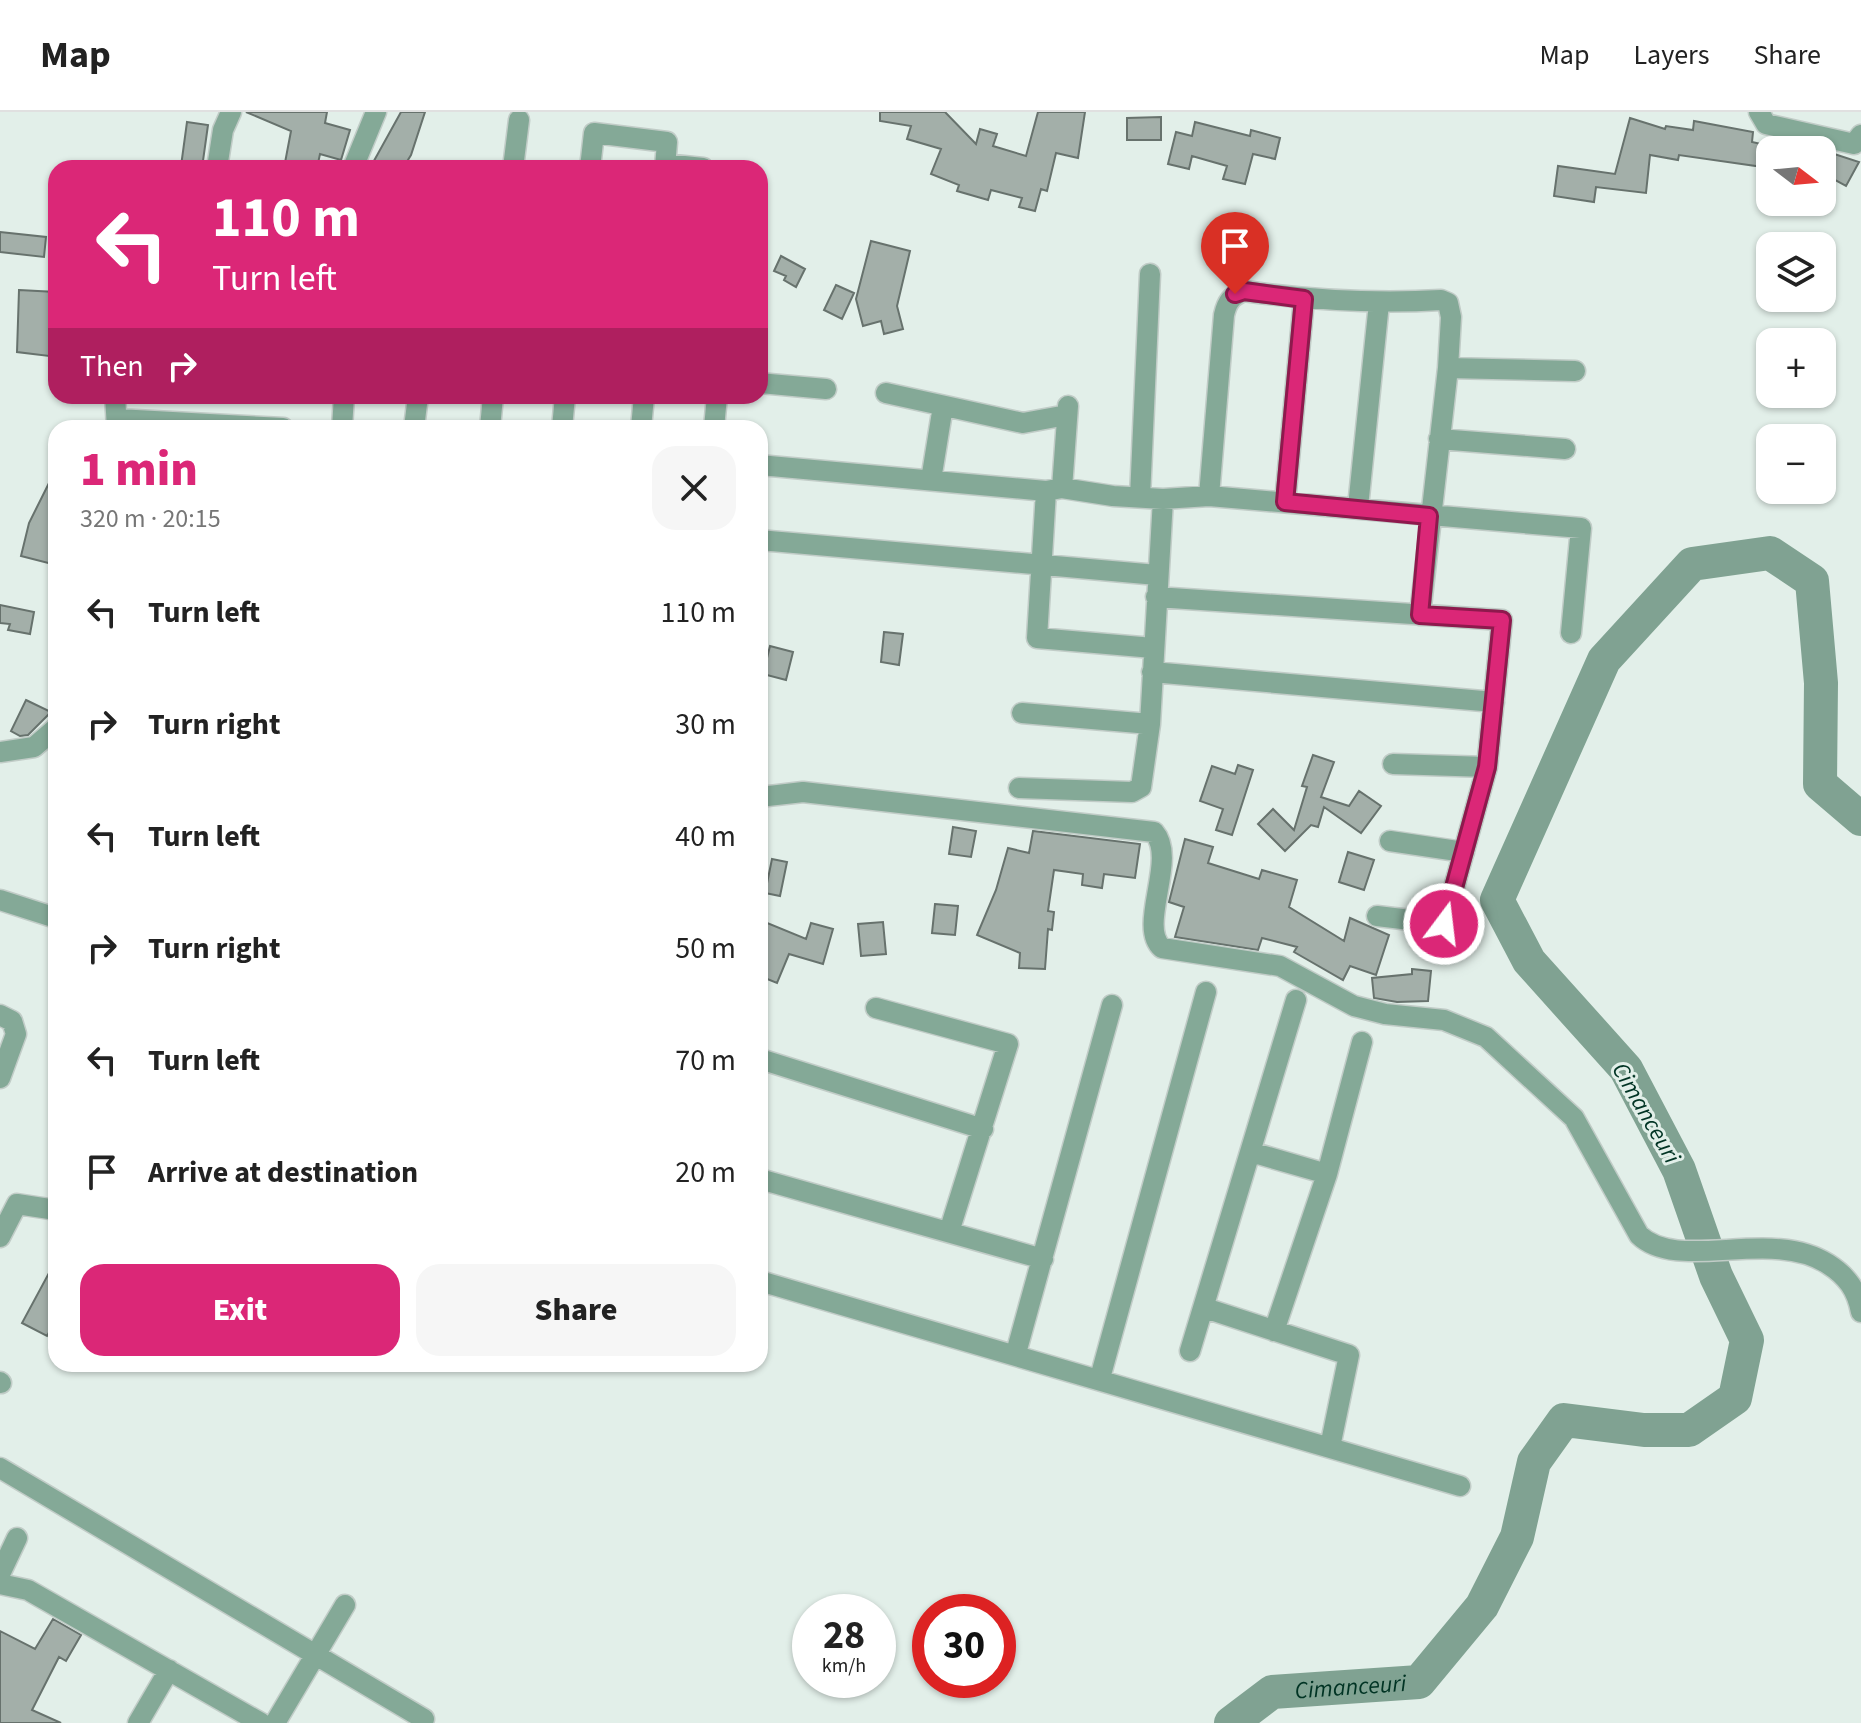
<!DOCTYPE html>
<html lang="en">
<head>
<meta charset="utf-8">
<style>
	body { margin:0; font-family:"Source Sans 3",sans-serif; background:#f6f6f6; color:#222; height:100vh; display:flex; flex-direction:column; font-size:30px; white-space:nowrap }
	* { box-sizing:border-box; margin:0 }
	p { font-size:26px; color:#767676 }
	.icon { flex:none; width:44px; height:44px; fill:none; stroke:currentColor; stroke-width:2; stroke-linecap:round; stroke-linejoin:round }
	.map { position:relative; flex:1; overflow:hidden }
	.side { position:absolute; left:48px; top:308px; width:720px; height:952px; display:flex; flex-direction:column; background:#fff; border-radius:24px; box-shadow:0 2px 6px #0004 }
	.side>* { flex:none }
	.banner { position:absolute; left:48px; top:48px; width:720px; height:244px; border-radius:24px; box-shadow:0 2px 6px #0004; background:#db2777; color:#fff; overflow:hidden }
	.needle { width:52px; rotate:106deg }
	.fabs { position:absolute; left:1756px; top:24px; display:grid; gap:16px }
	.fabs a { display:grid; place-items:center; width:80px; height:80px; border-radius:16px; background:#fff; box-shadow:0 2px 6px #0004; font-size:40px }
	.speed { position:absolute; left:792px; top:1482px; display:flex; gap:16px; font-size:40px; font-weight:700; text-align:center }
	.speed>* { display:grid; place-content:center; width:104px; height:104px; border-radius:50%; background:#fff; box-shadow:0 2px 6px #0004; line-height:1 }
	.speed small { font-size:20px; font-weight:400 }
	.speed .limit { border:12px solid #d22; background:#fff; color:#111 }
	.pin { position:absolute; display:grid; place-items:center; width:68px; height:68px; color:#fff; margin:-82px -34px; border-radius:50% 50% 50% 0; rotate:-45deg; box-shadow:0 0 8px #0007 }
	.pin .icon { rotate:45deg }
	.me { position:absolute; width:88px; margin:-44px; rotate:15deg; stroke-linejoin:round; filter:drop-shadow(0 0 6px #0008) }
	.turn { display:flex; align-items:center; gap:28px; height:168px; padding:0 32px; font-size:36px }
	.turn .icon { width:104px; height:104px; stroke-width:2.5 }
	.turn b { display:block; font-size:56px; line-height:68px }
	.then { display:flex; align-items:center; height:76px; padding:0 32px; background:#0003; gap:16px; font-size:30px }
	.round { display:grid; place-items:center; flex:none; width:84px; height:84px; border-radius:24px; background:#f6f6f6 }
	.summary { display:flex; align-items:center; justify-content:space-between; height:136px; padding:0 32px }
	h1 { font-size:48px; font-weight:800; line-height:60px; color:#db2777 }
	.button { display:flex; gap:16px; margin-top:auto; padding:16px 32px }
	.button a { flex:1; height:92px; border-radius:24px; background:#db2777; color:#fff; font-size:32px; font-weight:800; line-height:92px; text-align:center }
	.button a+a { background:#f6f6f6; color:#222 }
	ul { padding:0; list-style:none }
	li { display:flex; align-items:center; gap:24px; height:112px; padding:0 32px }
	li div { flex:1 }
	li b { display:block; font-size:30px }
	li em { font-style:normal }
	header { display:flex; align-items:center; gap:48px; box-sizing:border-box; height:112px; padding:0 40px; background:#fff; border-bottom:2px solid #e0e0e0 }
	header strong { font-size:38px }
	nav { display:flex; gap:44px; margin-inline-start:auto; font-size:28px }
	.map>svg:first-child { display:block }
</style>
</head>
<body>
<header>
<strong>Map</strong>
<nav><a>Map</a><a>Layers</a><a>Share</a></nav>
</header>
<div class="map">
<svg width="1861" height="1611" viewBox="0 0 1861 1611">
	<rect width="100%" height="100%" fill="#e2efe9"/>
	<g fill="none" stroke-linecap="round" stroke-linejoin="round">
		<path stroke="#80a292" stroke-width="34" id="s1" d="M1231,1611l41,-31 147,-10 63,-76 35,-69 17,-75 30,-42 80,10h45l46,-32 12,-58 -31,-64 -37,-106 -53,-101 -97,-108 -32,-61 107,-240 88,-96 78,-11 42,28 9,102 -1,101 41,35"/>
	</g>
	<path fill="#a3afa9" stroke="#67726d" stroke-width="2" d="M246,0h81l-2,11 25,7 -9,30 -21,-6 -3,14h-33l7,-37z
		M401,0h24l-14,43 -8,13h-33z
		M880,0h65l31,32 4,-15 17,5 -4,12 33,10 12,-44h47l-7,46 -22,-5 -9,38 -6,-2 -6,22 -16,-4 3,-9 -31,-8 -3,10 -31,-9 2,-6 -28,-11 10,-25 -34,-10 4,-13 -31,-5z
		M1161,5v23h-34v-22z
		M1630,6l35,11 1,-3 27,4 1,-9 59,11 -1,10 18,4v22l-91,-13 -1,5 -28,-5 -4,38 -50,-6 -2,15 -40,-6 4,-30 57,8z
		M187,10l21,3 -6,43 -21,-2z
		M1195,10l55,14 1,-6 29,8 -5,21 -22,-5 -8,30 -22,-5 4,-13 -35,-10 -3,13 -21,-5 8,-32 16,4z
		M1822,38l37,12 -13,24 -24,-13z
		M0,120l46,5 -2,20 -44,-5z
		M871,129l39,10 -13,55 6,23 -19,5 -3,-13 -18,5 -7,-27z
		M781,144l24,13 -9,18 -12,-7 2,-4 -12,-5z
		M836,173l18,8 -12,26 -18,-9z
		M19,178l37,2v33l-7,31 -32,-4z
		M56,357v96l-35,-9 8,-33z
		M0,493l34,7 -4,22 -22,-4 2,-6 -10,-1z
		M884,520l19,2 -4,31 -18,-3z
		M770,534l23,6 -7,28 -23,-6z
		M26,588l25,12 -23,23 -8,1 -9,-5z
		M1313,643l21,7 -13,35 28,9 10,-15 22,15 -20,27 -37,-26 -6,20 -7,-2 -26,26 -27,-27 15,-15 21,21 13,-43 -5,-1z
		M1238,653l15,5 -21,65 -16,-5 7,-21 -23,-8 12,-35 23,8z
		M953,715l23,4 -5,26 -22,-3z
		M1033,719l107,13 -5,34 -31,-4 -2,14 -20,-3 1,-11 -29,-4 -6,41 6,1 -2,18 -4,-1 -3,40 -26,-1 1,-15 -43,-18 19,-45 12,-42 21,5z
		M1185,727l28,8 -5,16 51,16 3,-9 35,10 -8,27 55,34 6,-23 39,17 -13,40 -26,-9 -7,14 -49,-28 3,-5 -35,-9 -4,12 -83,-13 9,-30 -15,-5z
		M1348,740l26,8 -10,30 -25,-8z
		M772,747l15,3 -7,34 -15,-3z
		M935,792l23,2 -3,29 -23,-2z
		M760,808l46,19 5,-16 22,6 -10,35 -34,-10 -12,29 -17,-7z
		M883,810l3,32 -25,2 -3,-32z
		M1412,857l19,2 -3,30 -31,1 -23,-4 -2,-20 40,-4z
		M56,1148v60l-9,16 -25,-13z
		M53,1507l28,16 -15,26 -7,-4 -27,53 29,13h-61v-92l35,18z"/>
	<g fill="none" stroke-linecap="round" stroke-linejoin="round">
		<defs>
			<path id="street" d="M1759,0l7,12 88,20 7,-9
				M665,52l38,4
				M217,56l6,-38 8,-18
				M353,56l23,-56
				M513,56l6,-48
				M590,56l4,-35 73,9 -2,26
				M1448,256l127,3
				M760,271l66,6
				M886,281l137,30 44,-8
				M115,284l2,32
				M117,307l166,9
				M342,316l2,-32
				M414,316l4,-32
				M490,316l3,-32
				M562,316l3,-32
				M641,316l3,-32
				M714,316l3,-32
				M1439,327l126,10
				M760,353l286,26 16,-3 51,8 50,3 46,-3 372,32 -10,105
				M931,368l12,-74
				M1062,376l6,-82
				M1046,379l-9,147 116,10
				M1209,384l15,-181c3,-13 7,-19 20,-24 66,9 130,13 197,9l7,3 3,14 -3,51 -28,247
				M1140,385l10,-223
				M1285,390l19,-203
				M1358,395l21,-204
				M760,428l397,35
				M1156,485l346,23 -15,147 -43,157 -67,-8
				M1152,560l342,30
				M1022,601l128,11
				M0,640l34,-5 22,-19
				M1393,652l94,3
				M1019,676l113,4 9,-5 9,-63 13,-225
				M760,685l43,-5 351,40c24,27 -17,94 8,116l118,18 74,40 31,8 59,6 42,17 88,81 65,117c39,38 132,-8 189,29 19,12 29,26 33,48
				M1390,729l74,11
				M0,788l56,18
				M876,896l132,36 -59,188
				M0,903l12,6 4,13 -16,44
				M760,947l223,70
				M1251,1040l76,22
				M760,1067l283,80
				M0,1125l17,-33 39,6
				M760,1169l700,205
				M1205,1196l144,47 -19,92
				M1274,1219l53,-157 35,-132
				M1190,1239l106,-351
				M1016,1241l96,-348
				M1100,1266l106,-386
				M0,1270l1,1
				M0,1356l424,251 -3,4
				M0,1462l17,-36
				M0,1472l28,6 233,133
				M138,1611l31,-53
				M275,1611l70,-118"/>
		</defs>
		<use href="#street" stroke="#c1ccc7" stroke-width="23"/>
		<use href="#street" stroke="#84a997" stroke-width="20"/>
	</g>
	<g fill="none" stroke-linecap="round" stroke-linejoin="round">
		<defs>
			<path id="route" d="M1235,182l9,-3 60,8 -19,203 144,14 -9,99 82,5 -15,147 -43,157"/>
		</defs>
		<use href="#route" stroke="#8e194d" stroke-width="20"/>
		<use href="#route" stroke="#db2777" stroke-width="14"/>
	</g>
	<g text-anchor="middle" dominant-baseline="central" stroke-width="6" stroke-linejoin="round" paint-order="stroke">
		<g font-size="24" font-style="italic" fill="#013424" stroke="#e2efe9">
			<text transform="translate(1646 1001) rotate(60)">Cimanceuri</text>
			<text stroke="none"><textPath href="#s1" startOffset="130">Cimanceuri</textPath></text>
		</g>
	</g>
</svg>
<div class="fabs">
<a><svg class="needle" viewBox="-14 -14 28 28"><path d="M0-13l5 13h-10z" fill="#e53935"/><path d="M0 13l5-13h-10z" fill="#767676"/></svg></a>
<a><svg class="icon" aria-label="layers" viewBox="0 0 24 24"><path d="M12 4l9 5-9 5-9-5zM3 14l9 5 9-5"/></svg></a>
<a>+</a>
<a>−</a>
</div>
<div class="speed"><div>28<small>km/h</small></div><div class="limit">30</div></div>
<div class="pin" style="left:1235px;top:182px;background:#d93025"><svg class="icon" aria-label="arrive" viewBox="0 0 24 24"><path d="M6 21V4h12l-3 4 3 4H6"/></svg></div>
<svg class="me" style="left:1444px;top:812px" viewBox="-20 -20 40 40"><circle r="17" fill="#db2777" stroke="#fff" stroke-width="3"/><path d="M0-11L8 9 0 5-8 9z" fill="#fff"/></svg>
<div class="banner">
<div class="turn"><svg class="icon" aria-label="left" viewBox="0 0 24 24"><path d="M17 20v-9H6M10 6l-5 5 5 5"/></svg><div><b>110 m</b>Turn left</div></div>
<div class="then">Then<svg class="icon" aria-label="right" viewBox="0 0 24 24"><path d="M7 20v-9h11M14 6l5 5-5 5"/></svg></div>
</div>
<section class="side">
<div class="summary"><div><h1>1 min</h1><p>320 m · 20:15</p></div><a class="round"><svg class="icon" aria-label="close" viewBox="0 0 24 24"><path d="M6 6l12 12M18 6L6 18"/></svg></a></div>
<ul>
<li><svg class="icon" aria-label="left" viewBox="0 0 24 24"><path d="M17 20v-9H6M10 6l-5 5 5 5"/></svg><div><b>Turn left</b></div><em>110 m</em></li>
<li><svg class="icon" aria-label="right" viewBox="0 0 24 24"><path d="M7 20v-9h11M14 6l5 5-5 5"/></svg><div><b>Turn right</b></div><em>30 m</em></li>
<li><svg class="icon" aria-label="left" viewBox="0 0 24 24"><path d="M17 20v-9H6M10 6l-5 5 5 5"/></svg><div><b>Turn left</b></div><em>40 m</em></li>
<li><svg class="icon" aria-label="right" viewBox="0 0 24 24"><path d="M7 20v-9h11M14 6l5 5-5 5"/></svg><div><b>Turn right</b></div><em>50 m</em></li>
<li><svg class="icon" aria-label="left" viewBox="0 0 24 24"><path d="M17 20v-9H6M10 6l-5 5 5 5"/></svg><div><b>Turn left</b></div><em>70 m</em></li>
<li><svg class="icon" aria-label="arrive" viewBox="0 0 24 24"><path d="M6 21V4h12l-3 4 3 4H6"/></svg><div><b>Arrive at destination</b></div><em>20 m</em></li>
</ul>
<div class="button"><a>Exit</a><a>Share</a></div>
</section>
</div>
</body>
</html>
